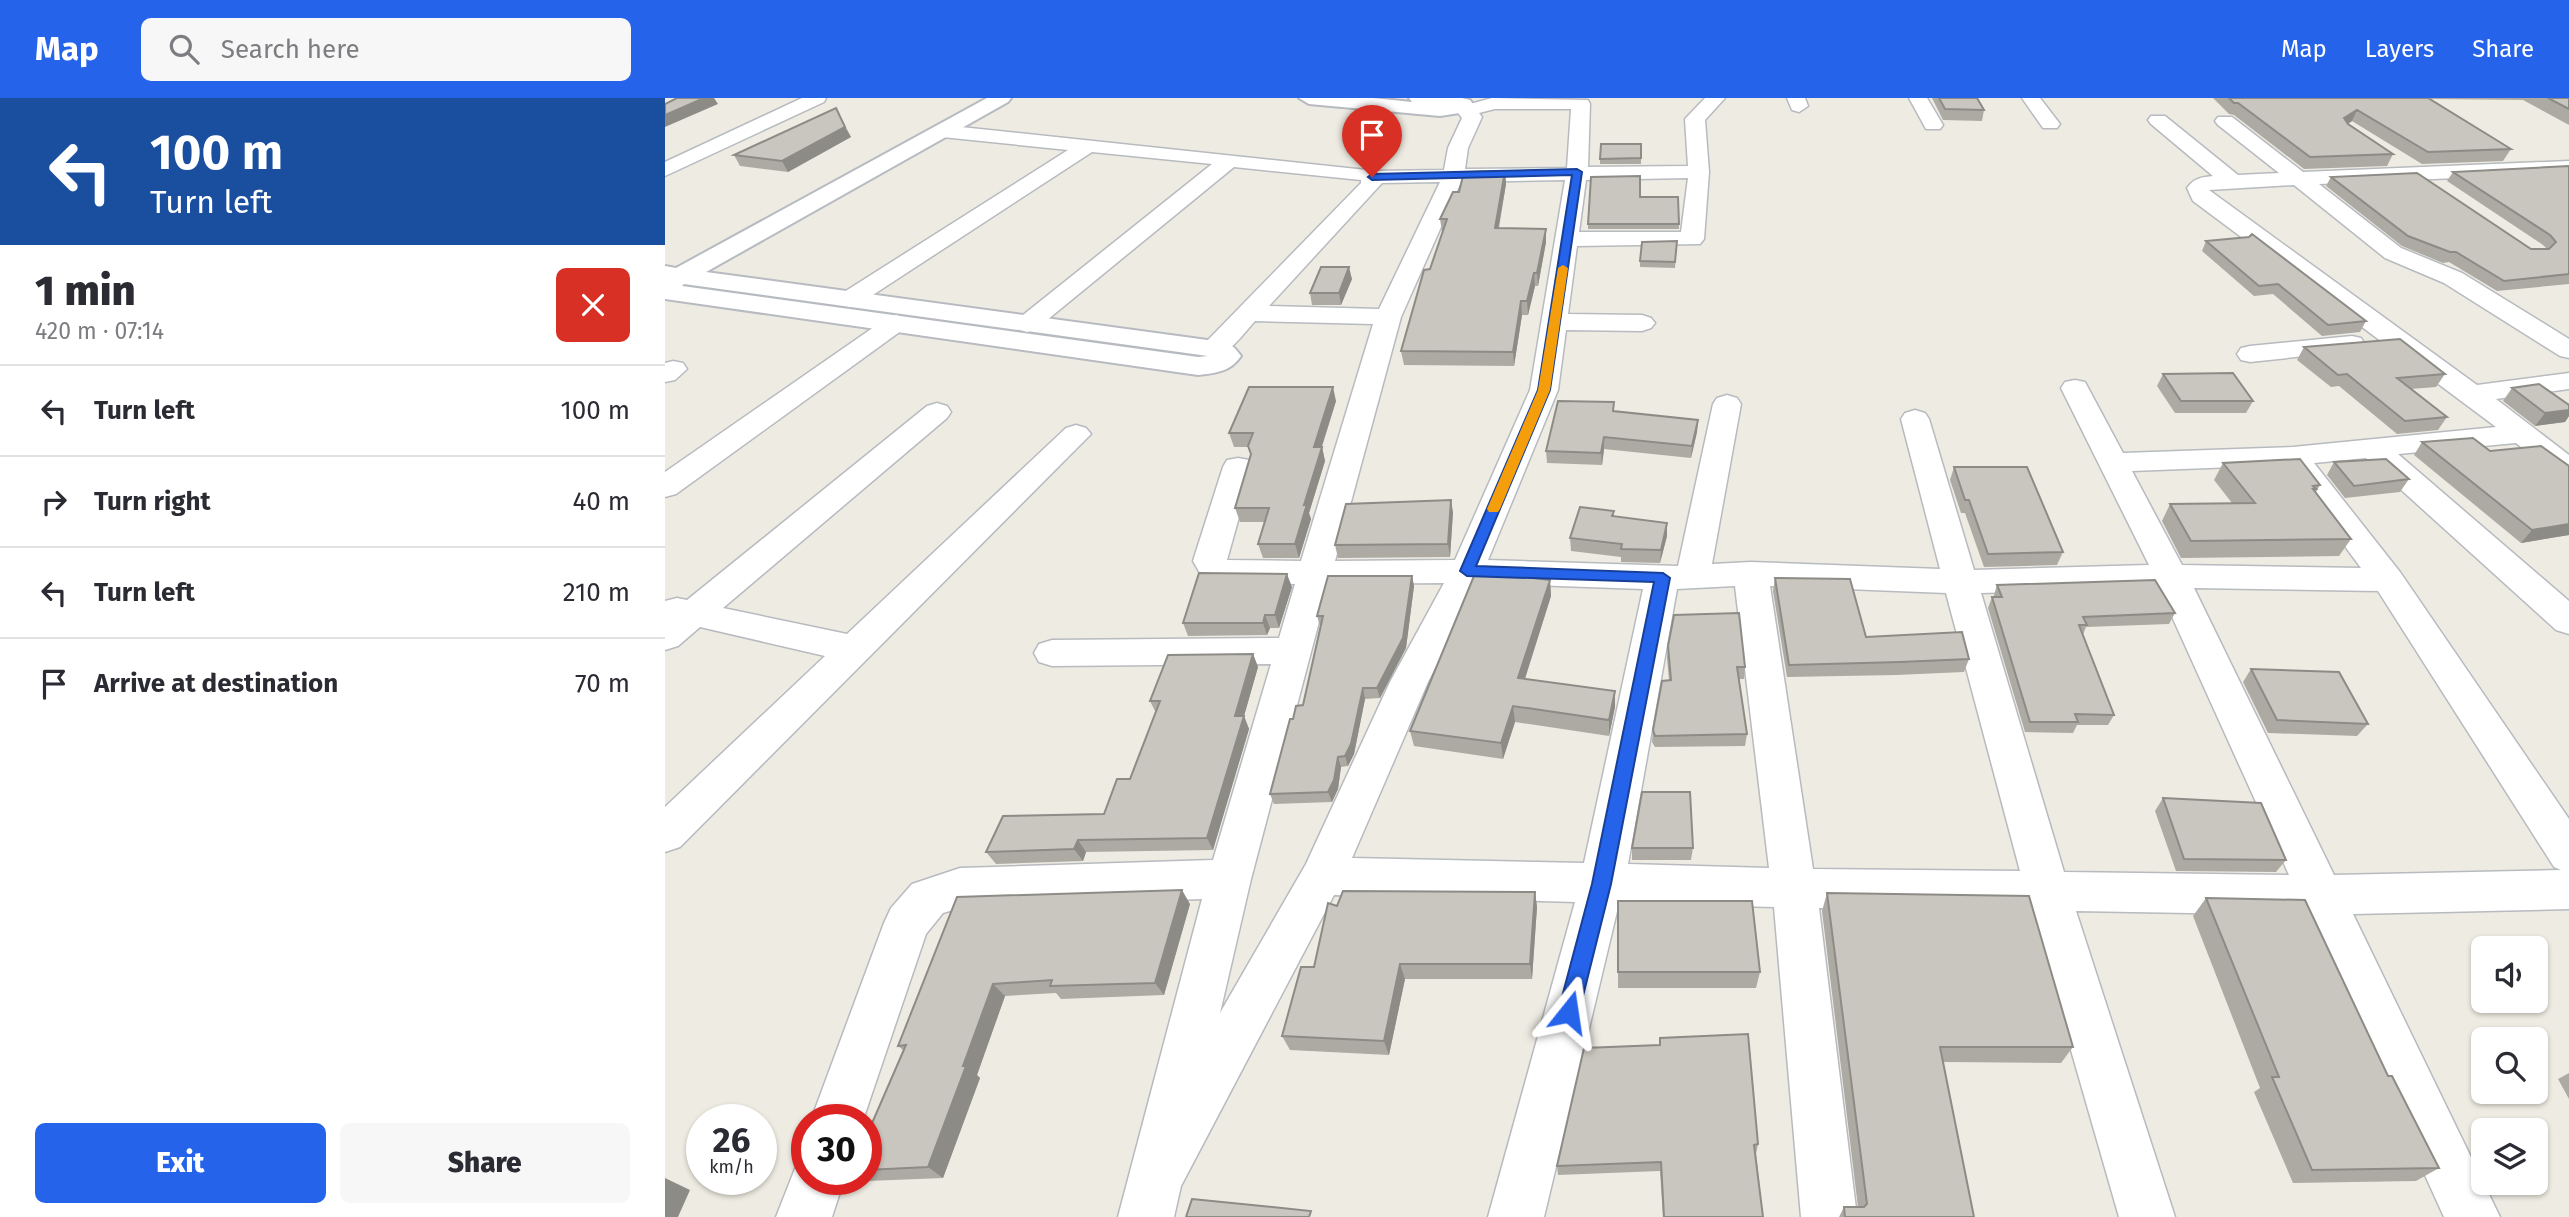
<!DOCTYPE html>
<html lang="en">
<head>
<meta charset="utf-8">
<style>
	body { margin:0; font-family:"Fira Sans",sans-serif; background:#f7f7f7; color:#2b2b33; height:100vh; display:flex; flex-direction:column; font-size:26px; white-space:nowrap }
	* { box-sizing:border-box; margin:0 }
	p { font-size:23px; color:#7c7c81 }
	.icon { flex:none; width:38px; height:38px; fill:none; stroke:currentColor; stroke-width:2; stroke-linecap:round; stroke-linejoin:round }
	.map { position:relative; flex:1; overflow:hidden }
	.details { display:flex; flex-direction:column; background:#fff; width:665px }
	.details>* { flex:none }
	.banner { background:#1a4fa0; color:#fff; overflow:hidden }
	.fabs { position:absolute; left:1806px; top:838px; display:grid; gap:14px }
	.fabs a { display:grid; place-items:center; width:77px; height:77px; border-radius:10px; background:#fff; box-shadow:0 2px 5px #0004; font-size:35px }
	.speed { position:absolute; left:21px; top:1006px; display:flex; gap:14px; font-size:35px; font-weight:700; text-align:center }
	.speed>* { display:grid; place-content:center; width:91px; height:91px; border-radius:50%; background:#fff; box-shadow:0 2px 5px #0004; line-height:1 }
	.speed small { font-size:18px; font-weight:400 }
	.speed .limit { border:10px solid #d22; background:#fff; color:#111 }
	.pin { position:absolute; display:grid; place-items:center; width:60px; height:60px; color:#fff; margin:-72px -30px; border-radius:50% 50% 50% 0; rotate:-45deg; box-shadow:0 0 7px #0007 }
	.pin .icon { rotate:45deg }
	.me { position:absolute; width:77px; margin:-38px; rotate:15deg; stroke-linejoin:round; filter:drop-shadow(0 0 5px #0008) }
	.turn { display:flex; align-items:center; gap:24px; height:147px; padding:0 35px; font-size:32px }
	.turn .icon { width:91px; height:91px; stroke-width:2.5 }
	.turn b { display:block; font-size:49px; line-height:60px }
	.round { display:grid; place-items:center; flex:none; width:74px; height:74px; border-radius:10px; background:#f7f7f7 }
	.summary { display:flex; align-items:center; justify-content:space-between; height:119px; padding:0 35px }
	h1 { font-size:42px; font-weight:800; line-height:52px }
	.action { display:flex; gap:14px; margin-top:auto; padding:14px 35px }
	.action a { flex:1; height:80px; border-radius:10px; background:#2563eb; color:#fff; font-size:28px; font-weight:800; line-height:80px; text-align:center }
	.action a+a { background:#f7f7f7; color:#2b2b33 }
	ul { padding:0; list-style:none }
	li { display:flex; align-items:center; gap:21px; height:91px; padding:0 35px; border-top:2px solid #e1e1e2 }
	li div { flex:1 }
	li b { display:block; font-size:26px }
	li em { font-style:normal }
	header { display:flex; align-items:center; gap:42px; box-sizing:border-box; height:98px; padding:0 35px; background:#2563eb; color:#fff }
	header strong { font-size:33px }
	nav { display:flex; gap:38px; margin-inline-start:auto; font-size:24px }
	.search { width:490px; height:63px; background:#f7f7f7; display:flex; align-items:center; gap:18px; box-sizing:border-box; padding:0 24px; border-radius:10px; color:#7c7c81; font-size:26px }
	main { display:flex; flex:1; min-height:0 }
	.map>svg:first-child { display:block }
</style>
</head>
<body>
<header>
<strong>Map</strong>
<div class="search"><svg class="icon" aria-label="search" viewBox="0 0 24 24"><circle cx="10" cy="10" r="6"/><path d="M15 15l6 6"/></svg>Search here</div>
<nav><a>Map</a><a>Layers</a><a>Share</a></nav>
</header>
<main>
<section class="details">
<div class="banner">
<div class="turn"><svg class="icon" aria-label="left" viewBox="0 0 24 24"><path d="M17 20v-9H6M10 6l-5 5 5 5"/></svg><div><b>100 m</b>Turn left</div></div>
</div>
<div class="summary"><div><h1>1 min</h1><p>420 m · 07:14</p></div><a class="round" style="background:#d93025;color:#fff"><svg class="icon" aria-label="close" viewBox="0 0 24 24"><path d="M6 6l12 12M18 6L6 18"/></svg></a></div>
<ul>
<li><svg class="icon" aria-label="left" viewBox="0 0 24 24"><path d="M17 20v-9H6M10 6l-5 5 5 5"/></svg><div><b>Turn left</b></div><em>100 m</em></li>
<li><svg class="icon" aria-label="right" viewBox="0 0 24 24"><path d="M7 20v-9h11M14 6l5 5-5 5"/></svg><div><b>Turn right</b></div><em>40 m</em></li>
<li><svg class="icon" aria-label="left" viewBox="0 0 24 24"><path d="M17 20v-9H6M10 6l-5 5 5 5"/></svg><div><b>Turn left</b></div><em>210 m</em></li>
<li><svg class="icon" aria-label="arrive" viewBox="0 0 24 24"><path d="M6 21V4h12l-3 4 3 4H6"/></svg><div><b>Arrive at destination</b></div><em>70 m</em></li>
</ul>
<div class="action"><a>Exit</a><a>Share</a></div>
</section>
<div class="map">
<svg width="1904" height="1119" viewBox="0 0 1904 1119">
	<rect width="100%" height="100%" fill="#eeece2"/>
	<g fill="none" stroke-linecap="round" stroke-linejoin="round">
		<defs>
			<path id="street" d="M137,0h24l-2,4 -159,74v-14z
				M827,0l96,2 2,4 -2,63 100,-1 -3,-47 20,-21h20l-20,22 4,52 -5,67 -4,5 -123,2 -9,68 74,1 9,3 4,5 -4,5 -9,3 -76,-1 -8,60 -70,170 190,6 35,-162 4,-6 10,-3 10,3 4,6 -29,160 39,-2 189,7 -39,-150 4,-6 10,-3 10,3 4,6 45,151 175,-5 -88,-177 4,-6 10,-2 10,2 38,71 170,-6 203,-20 -303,-226 -6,-13c7,-10 15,-11 26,-12l-62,-52 -3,-4 3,-4h14l73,59 41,-2 -61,-48 -3,-4 3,-4h14l71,55 266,-11v12l-250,11 82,64 61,25 107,66v19l-9,-2 -116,-73 -59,-25 -91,-73 -85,5 268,195 92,-12v16l-73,10 73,56v24l-11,-2 -42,-34 -118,11 171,147v33l-13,-4 -190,-172 -52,5 86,109 169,247v90l-216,5 147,303h-56l-137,-302 -231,-4 99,306h-56l-88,-306 -212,-3 38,309h-56l-27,-310 -155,-4 -75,314h-56l87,-315 -241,-7 -153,291 -7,31h-56l84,-318 -242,9 -17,5 -17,21 -63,186h-52l73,-197 7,-15 21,-24 48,-16 253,-8 58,-196 -219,2 -13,-4 -5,-9 5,-9 13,-4 227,-2 16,-54 -73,-2 -21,-7 -8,-14 30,-94 4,-7 11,-2 11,2 4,7 -26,93 74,1 72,-237 -118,-3c-14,15 -28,39 -50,34l-4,-6 4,-6 156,-160v-3l-127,-13 -198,162 -9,3 -9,-3 -4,-5 4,-5 194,-155 -120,-12 -233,152 -9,3 -9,-3 -4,-5 4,-5 227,-144 -126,-13 -10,-6 10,-6 434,46 68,-1 4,-22 14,-30 -9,-12 9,-6 8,4zM830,11h76l-4,59 -102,1 3,-21 14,-31 -3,-4zM1023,80l-7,54h-102l7,-52zM900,82l-35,210 -75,170 -120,1 66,-244 60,-135zM775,84l-61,127 -110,-3 113,-123zM1620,367l76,103 -179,-3 -50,-94zM779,485l-54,99 -84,182 -86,149 31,-134 78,-295zM813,485l165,6 -59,274 -232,-5 76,-176zM1070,488l34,282 -141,-4 49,-275zM1105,488l176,7 74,278 -207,-2zM1494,490l130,287 -225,-3 -83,-279zM1529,490l184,3 176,276 7,3 -227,5z
				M1122,0h18l3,8 -9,6 -7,-2z
				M1244,0h18l16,27 -3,4h-14z
				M1357,0h18l20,26 -3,4h-14z
				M231,217l9,3 4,5 -4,5 -229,166 -11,3v-25l222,-154z
				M1687,238l9,2 4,6 -4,6 -111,12 -9,-2 -4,-6 4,-6 9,-2z
				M8,263l10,2 4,6 -12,11 -10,2v-19z
				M272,305l10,3 4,6 -4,6 -224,190 124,26 219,-206 10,-3 10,3 5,6 -411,413 -15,5v-45l160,-151 -125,-29 -22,19 -13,4v-49l12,-3 10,2 240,-194z
				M142,1059v23h37l-12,37h-56l22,-56z"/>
			<path id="secondary" d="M322,0h24l-3,4 -302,170 516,70c10,2 13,6 19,14 -11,16 -25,17 -43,19l-533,-76v-33l11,2zM19,186l524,72 -10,1 -516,-71z
				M634,0h74l39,4 -3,-4h53l8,2 3,4 -7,8 -26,4 -131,-12z"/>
		</defs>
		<use href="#street" stroke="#b7babf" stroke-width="3"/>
		<use href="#secondary" stroke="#b7bbc1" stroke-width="4"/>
		<use href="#street" fill="#fff" fill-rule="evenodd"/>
		<use href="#secondary" fill="#fff" fill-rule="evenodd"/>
	</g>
	<path fill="#adaaa4" d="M1267,0h45l7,12 -2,11 -39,-1z
		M1548,0h356v27l-46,-25 -92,-1 80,50 -8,12 -81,3 -70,-43 -4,3 45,30 -6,12 -83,3 -70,-54 -5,-1z
		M171,10l15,29 -63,35 -48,-6 -6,-11z
		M976,46v20h-41v-5z
		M1904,68v118l-72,7 -48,-29 -6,1 -41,-17 -76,-60 5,-9 200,72h16l-4,-4 -96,-64 6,-9z
		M840,73l1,13 -7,44 47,1v13l-8,44h-3l-7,29h-6l-8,51 -110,-1 -3,-14 42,-119h-1l-2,-13 19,-27z
		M975,99h38l1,32h-91v-5z
		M1012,143l-2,27 -35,-1v-6z
		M1541,143l160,80 -6,11 -38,4 -49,-42 -19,2 -52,-45z
		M687,181l-11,26h-29l-2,-12z
		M1639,249l141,27 -9,13 -25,2 36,28 -9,13 -41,4 -58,-48 -8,1 -34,-27z
		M1498,276l90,27 -7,12h-71l-18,-27z
		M1847,290l57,22v6l-4,6 -30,4 -32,-25z
		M671,303l-14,46 3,14 -16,52 2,6 -12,39h-36l-5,-14 6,-22h-24l-5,-14 16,-53 -3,-8h-14l-5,-14z
		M949,304v10l84,8 -1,12 -6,26 -87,-9 -2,16 -55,-2 -1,-12z
		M1757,344l147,93 -48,8 -107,-88z
		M1669,364l75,17 -9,13 -55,6 -18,-23z
		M1558,365l97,22 -4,7 35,47 -12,17 -158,2 -19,-37 8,-17 62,-1 -18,-23z
		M1289,369l109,85 -6,13 -73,2 -19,-54h-4l-11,-33z
		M949,413v5l53,7v13l-7,27 -39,-1v-5l-50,-6 -1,-13z
		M788,414l-3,45 -112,1 -3,-13z
		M747,478l2,10 -8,62 -26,50 -15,1 -11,55 -6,12 -7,1 -3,22 -6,13 -58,2 -4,-10 23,-75 10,-14 17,-79 -3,-10z
		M1110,480l91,59 103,22 -5,13 -68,3 -109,2 -14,-86z
		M885,482l1,16 -26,83 90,12v16l-6,29 -94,-14 -12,37 -89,-13 -4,-15z
		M1332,487l178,28 -6,11 -83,3 -3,8 31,80 -6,10h-31l-4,8 -48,-1 -37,-124 4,-11h2v-2z
		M627,489l-13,41h-9l-3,7 -79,1 -5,-13z
		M1003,548l77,21 -1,12h-5l8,55 -2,12 -90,1 -3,-5 1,-12 16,-50 -2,-22z
		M588,556l5,13 -14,49 5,13 -36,121 -127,2 -3,9 -87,3 -10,-12 118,-38 26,-35 26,-66 -6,-12z
		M1586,571l117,55 -11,12 -89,-3 -25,-51z
		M1498,700l123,62 -10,12 -100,-1 -21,-60z
		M967,750h61l-2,12h-59z
		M870,794l2,15 -5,72h-127l-16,76 -99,-5 -8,-14 32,-69 23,-61z
		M1162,795l246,154 -12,16 -118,-1 31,155h-135l5,-10h14l-36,-296z
		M292,799l233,7 -26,91 -103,4 -5,-6 -51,3 -28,79 3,3 -37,100 -75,3 -3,-1h1v-43l37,-87 -5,-4z
		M1541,800l182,178 51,92 -23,13 -123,2 -39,-91 6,-4 -67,-172z
		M953,803l142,71 -4,16h-138z
		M995,940l98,106 -2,10 7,63h-100l-3,-46 -102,4 -1,-9 102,-121z
		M1904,975v26l-11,-20z"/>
	<path fill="#8d8b86" d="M39,0h10l4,6 -53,23v-12z
		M1692,12l-5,11 -14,9 6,-12z
		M180,29l6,10 -63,35 -6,-11z
		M840,73l1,13 -10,57 -1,-13z
		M881,131v13l-8,44 -1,-13z
		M684,169l3,12 -11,26 -2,-12z
		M869,175l1,13 -7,29 -1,-14z
		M856,203l1,14 -8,51 -1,-14z
		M668,289l3,14 -19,60 -3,-14z
		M1904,312v6l-4,6 -30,4 10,-13z
		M1033,322l-1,12 -6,26 1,-12z
		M939,339v12l-2,16 -1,-12z
		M657,349l3,14 -16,52 2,6 -12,39 -4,-14 9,-39z
		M786,402l2,12 -3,45 -2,-13z
		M1002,425v13l-7,27 1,-13z
		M1904,426v11l-48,8 11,-13z
		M622,476l5,13 -13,41 -4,-13z
		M747,478l2,10 -8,62 -26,50 -3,-10z
		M885,482l1,16 -31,98 -2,-16z
		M600,517l5,13 -3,7 -4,-12z
		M588,556l5,13 -14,49 5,13 -36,121 -6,-12 28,-122z
		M698,590l2,11 -11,55 -6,12 -3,-10z
		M950,593v16l-6,29v-16z
		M848,608l2,16 -12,37 -2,-16z
		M673,659l3,10 -3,22 -6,13 -4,-10z
		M413,742l8,12 -3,9 -9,-12z
		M517,792l8,14 -26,91 -9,-12z
		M870,794l2,15 -5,72 -2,-15z
		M735,866l5,15 -16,76 -5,-14z
		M328,886l12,12 -28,79 3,3 -37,100 -15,-11 35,-101z
		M0,1080l25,12 -12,27h-13z"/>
	<path fill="#c9c6bf" stroke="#8d8b86" stroke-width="2" d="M12,0h27l-39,17v-11z
		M1274,0h38l7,12 -39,-1z
		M1564,0h199l83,51 -83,3 -71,-42 -13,8 4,6 45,30 -83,3 -72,-54h-4z
		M1883,0h21v11z
		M171,10l9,19 -63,34 -48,-6z
		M936,46h40v14l-41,1z
		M1904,68v108l-65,7 -48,-29h-6l-42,-16 -77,-59 86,-4 114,76h18l7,-7 -6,-7 -97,-63z
		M840,73l-10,57 51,1 -9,44h-3l-7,28h-6l-8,51 -112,-1 23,-81 6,-1 17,-50h-7l13,-27h6l5,-20z
		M975,78v21h38l1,27h-91l3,-47z
		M1587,136l114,87 -38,4 -50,-41 -19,2 -53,-45 43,-4z
		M1012,143l-2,21 -35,-1 2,-19z
		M656,169h28l-10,26h-29z
		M1735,241l45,35 -48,4 50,39 -42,4 -58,-47 -9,1 -34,-28z
		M1568,275l20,28h-72l-18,-27z
		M1874,286l30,21v5l-24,3 -33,-25z
		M584,289h84l-19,60h8l-18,58 3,-1 -12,40h-37l11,-36h-34l16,-54 -3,-8 5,-13h-24z
		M893,303l56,1 -1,9 85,9 -6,26 -88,-9 -3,16 -55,-2z
		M1808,340l17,13 51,-5 28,20v58l-37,6 -110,-88z
		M1635,361l20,26 -7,1 3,3h-3l38,50 -160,2 -21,-37 85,-1 -32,-40z
		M1721,361l23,20 -55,7 -20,-24z
		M1289,369h73l36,85 -75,2 -19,-54h-4z
		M786,402l-3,44 -113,1 11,-41z
		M915,409l34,4 -2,5 55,7 -6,27 -40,-1 1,-5 -52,-6z
		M811,473l74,9 -32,98 97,13 -6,29 -96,-14 -12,37 -91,-12z
		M534,475l88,1 -12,41h-10l-2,8h-80z
		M663,478h84l-9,62 -26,50h-14l-12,56 -6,12 -7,1 -4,23 -6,12 -58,2 20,-75h3l3,-13 7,-1 20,-89h-6z
		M1110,480l75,1 16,58 96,-5 7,27 -69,3 -111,3z
		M1490,482l20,33 -92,4 4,8h-8l35,90 -39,-1 3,8h-48l-38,-125h10l-5,-12z
		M1074,515l6,54h-8l10,67 -92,2 -2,-6 9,-49 9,-1 -3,-34 6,-31z
		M588,556l-18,62h9l-37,122 -129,2 -4,9 -88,3 17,-36 101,-2 13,-35h13l30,-78h-10l18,-46z
		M1586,571l88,3 29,52 -91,-4z
		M977,694h48l3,56h-61z
		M1498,700l98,5 25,57 -102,-1z
		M517,792l-27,93 -105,3 2,-6 -59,4 -30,82h3l-38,101 -62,3v-33l40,-92 -8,1 59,-149z
		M678,793l192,1 -5,72h-130l-16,77 -102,-5 19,-69h13l14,-64 9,3z
		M1162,795l202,3 44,151h-133l34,170h-129l-1,-10h20l3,-3z
		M1541,800l99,2 83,176h4l47,92 -127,2 -40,-93h7z
		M953,803h134l8,71h-142z
		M1083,936l10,110 -4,1 9,72h-99l-3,-55 -104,4 27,-118 76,-3v-7z
		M527,1101l119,12 -2,6h-123z"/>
	<path fill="#2563eb" stroke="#184099" stroke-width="2" d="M912,71l5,3 -32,218 -74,176 187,7 7,5 -59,306 -32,128 -3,7 -7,3 -8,-3 -3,-7 34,-128 62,-302 -187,-6 -7,-5 78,-181 34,-215 -200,5 -4,-3 4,-3z"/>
	<path fill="#f59e0b" d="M898,167l5,3 -18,122 -50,119 -2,3h-9l-2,-3 51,-119 20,-122z"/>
</svg>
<div class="fabs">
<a><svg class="icon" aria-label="sound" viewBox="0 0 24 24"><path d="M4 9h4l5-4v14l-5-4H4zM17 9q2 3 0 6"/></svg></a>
<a><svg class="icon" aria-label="search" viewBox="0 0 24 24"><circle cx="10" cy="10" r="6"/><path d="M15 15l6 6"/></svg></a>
<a><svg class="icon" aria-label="layers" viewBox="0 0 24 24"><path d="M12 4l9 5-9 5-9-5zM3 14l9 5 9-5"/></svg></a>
</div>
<div class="speed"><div>26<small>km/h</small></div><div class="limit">30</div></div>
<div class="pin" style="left:707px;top:79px;background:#d93025"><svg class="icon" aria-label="arrive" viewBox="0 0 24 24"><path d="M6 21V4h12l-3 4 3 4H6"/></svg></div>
<svg class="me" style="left:904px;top:914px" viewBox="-20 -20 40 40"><path d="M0-17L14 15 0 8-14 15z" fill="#2563eb" stroke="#fff" stroke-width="4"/></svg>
</div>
</main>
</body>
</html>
